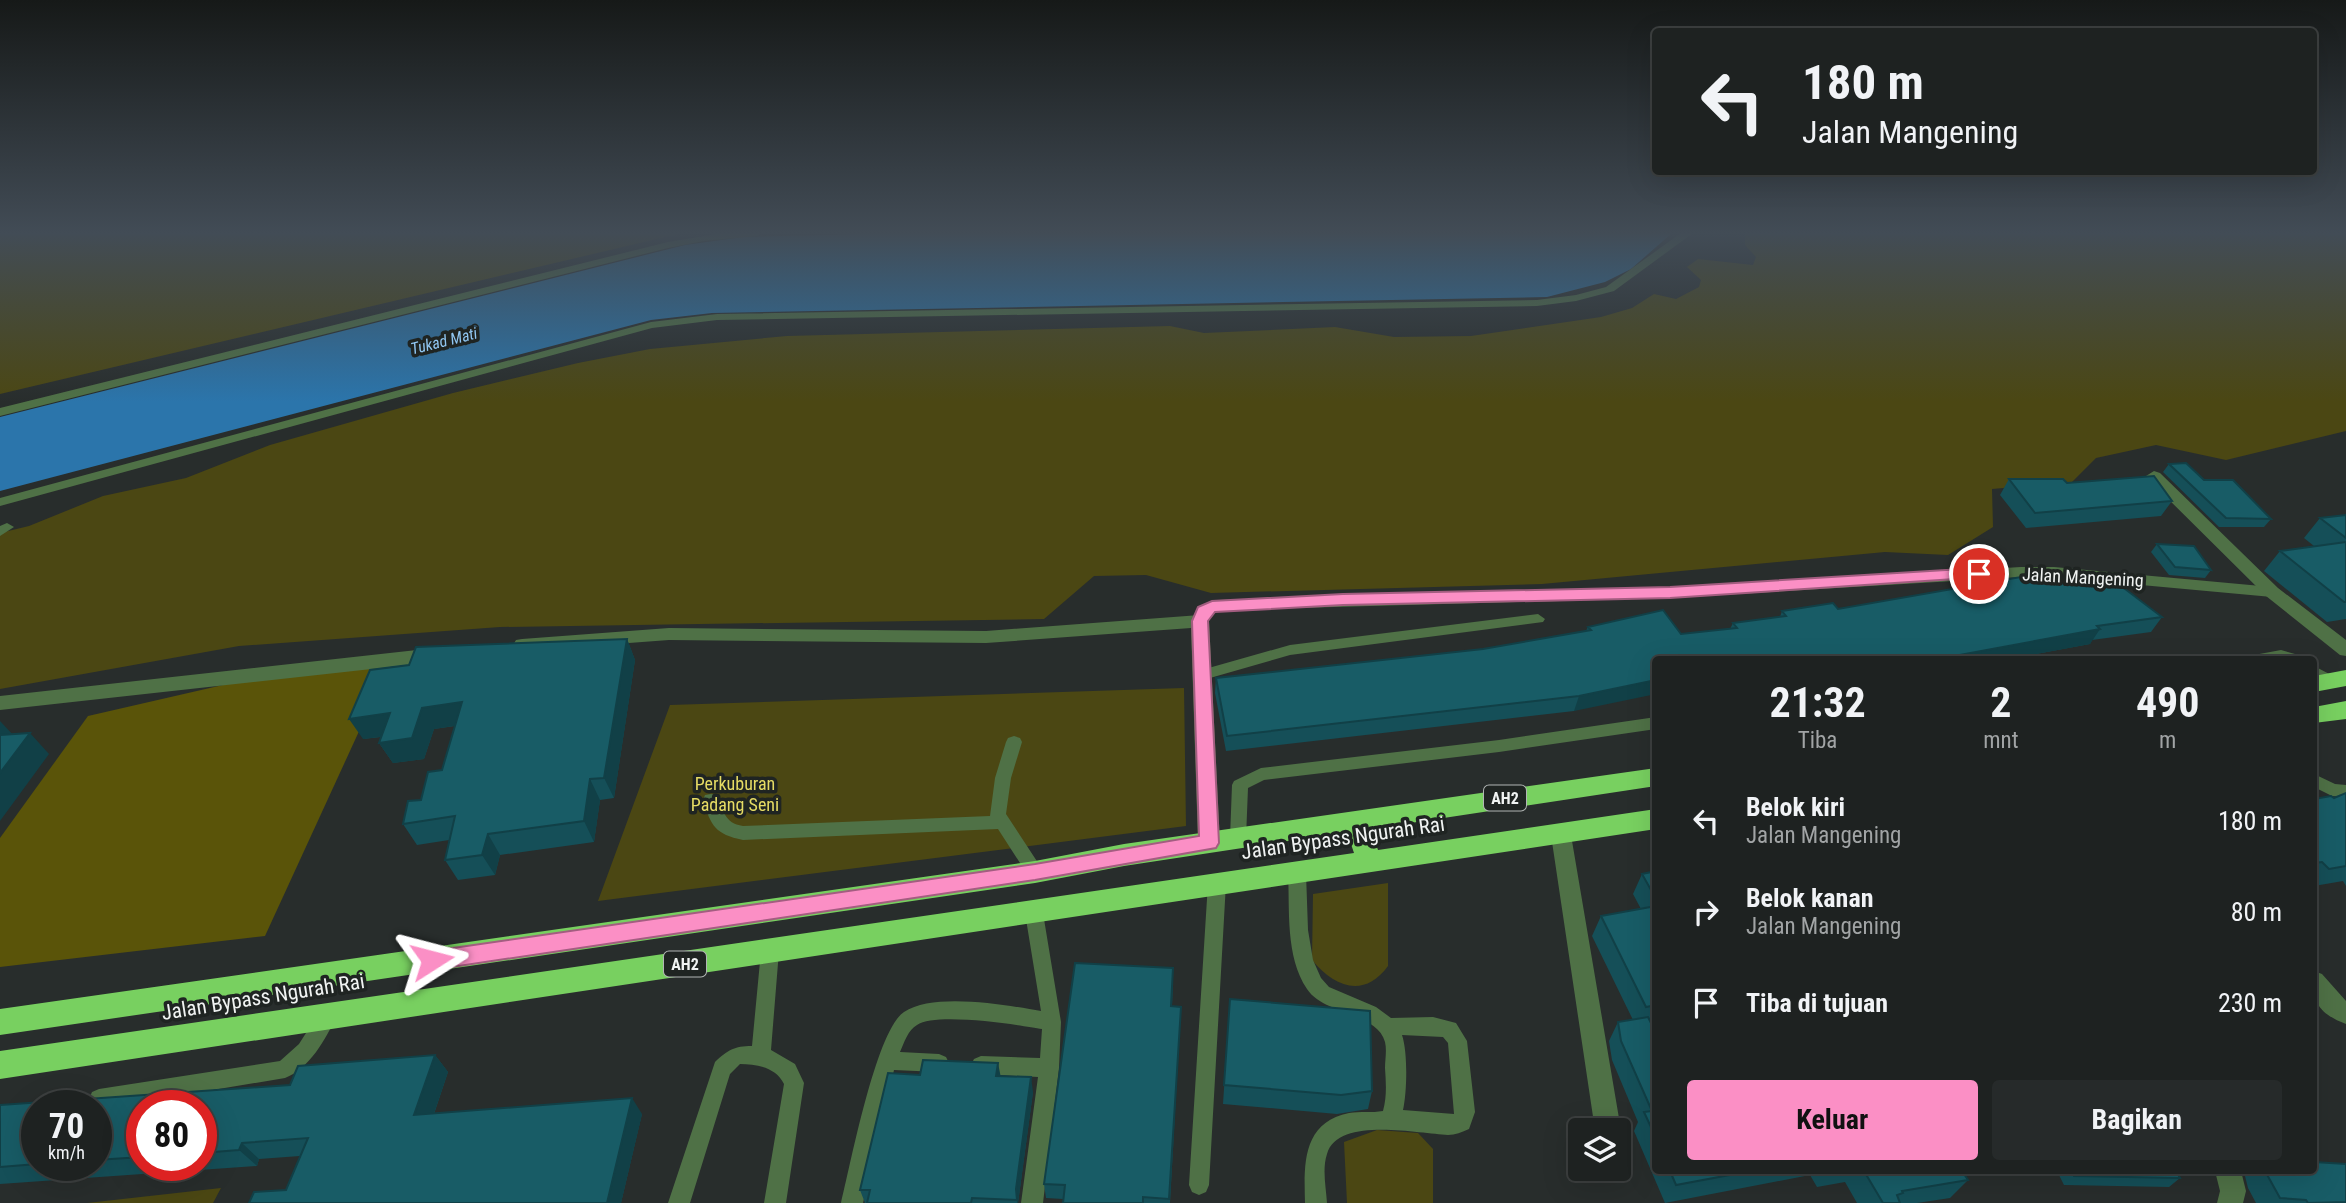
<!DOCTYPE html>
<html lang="id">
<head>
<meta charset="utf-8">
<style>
	body { margin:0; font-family:"Roboto Condensed",sans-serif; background:#262a2a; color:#f1f3f6; height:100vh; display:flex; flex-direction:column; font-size:26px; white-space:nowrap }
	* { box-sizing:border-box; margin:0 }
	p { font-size:23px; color:#a1a4a5 }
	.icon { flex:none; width:38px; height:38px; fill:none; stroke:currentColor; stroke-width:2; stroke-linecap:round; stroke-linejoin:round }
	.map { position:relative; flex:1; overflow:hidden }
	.panel { position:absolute; left:1652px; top:656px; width:665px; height:518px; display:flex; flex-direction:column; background:#1e2221; border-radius:7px; box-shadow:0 7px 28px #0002,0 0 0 2px #3c3f3f }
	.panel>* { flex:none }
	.hud { position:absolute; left:1652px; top:28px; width:665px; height:147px; border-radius:7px; box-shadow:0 7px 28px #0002,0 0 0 2px #3c3f3f; background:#1e2221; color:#f1f3f6; overflow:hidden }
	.buttons { position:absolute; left:1568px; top:1118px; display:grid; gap:14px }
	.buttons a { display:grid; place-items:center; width:63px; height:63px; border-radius:7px; background:#1e2221; box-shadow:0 7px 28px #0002,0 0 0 2px #3c3f3f; font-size:35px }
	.speed { position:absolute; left:21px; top:1090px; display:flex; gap:14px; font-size:35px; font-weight:700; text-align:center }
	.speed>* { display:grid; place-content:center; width:91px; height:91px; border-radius:50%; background:#1e2221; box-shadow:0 7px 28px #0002,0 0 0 2px #3c3f3f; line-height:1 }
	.speed small { font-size:18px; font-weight:400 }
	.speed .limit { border:10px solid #d22; background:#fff; color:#111 }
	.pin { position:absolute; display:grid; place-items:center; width:60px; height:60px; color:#fff; margin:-30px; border:4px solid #fff; border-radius:50%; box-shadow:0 2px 7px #0007 }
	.me { position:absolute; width:77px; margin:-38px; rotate:81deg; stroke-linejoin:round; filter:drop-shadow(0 0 5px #0008) }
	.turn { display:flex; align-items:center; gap:24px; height:147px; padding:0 35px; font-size:32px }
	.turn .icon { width:91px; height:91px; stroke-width:2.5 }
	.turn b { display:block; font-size:49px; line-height:60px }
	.eta { display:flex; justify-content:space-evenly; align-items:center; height:119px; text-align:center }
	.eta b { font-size:42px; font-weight:700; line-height:49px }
	.cta { display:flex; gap:14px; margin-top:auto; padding:14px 35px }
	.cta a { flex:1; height:80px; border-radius:7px; background:#fb8fc5; color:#111; font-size:28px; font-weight:700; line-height:80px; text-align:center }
	.cta a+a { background:#262a2a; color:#f1f3f6 }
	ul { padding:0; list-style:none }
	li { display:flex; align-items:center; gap:21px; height:91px; padding:0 35px }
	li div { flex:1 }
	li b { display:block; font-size:26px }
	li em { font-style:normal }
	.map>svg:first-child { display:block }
</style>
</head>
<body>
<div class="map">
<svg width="2346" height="1203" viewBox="0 0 2346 1203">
	<rect width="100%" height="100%" fill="#282d2c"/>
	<path fill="#4b4713" d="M0,233h682l-682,161z
		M1745,233h601v198l-120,29 -70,-15 -60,13 -31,31 -39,-3 -34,3 1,38 -45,28 -63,-3 -343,32 -331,9 -65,-18 -52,1 -50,43 -544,8 -261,19 -239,43v-156l29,-7 74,-30 83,-18 84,-33 183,-52 125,-30 72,-14 137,-13 383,-10 34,7 131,-6 59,10 77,-1 130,-19 31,-9 22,-14 22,5 23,-12 2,-7 -14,-13 11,-8 55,6 3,-8 -11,-12z
		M1184,688l2,138 -588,75 72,-196z
		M1388,883v83c-24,33 -54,21 -76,-6l1,-66z
		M1377,1130l41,3 15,16v54h-86l-3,-61z
		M221,1188l-8,15h-126z"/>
	<path fill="#5a5409" d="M389,666l-124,270 -265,31v-129l88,-122 148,-34z"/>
	<path fill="#2b75ab" d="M912,233h760l-41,36 -26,13 -58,15 -835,16 -61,7 -651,171v-74l685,-172 58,-8z"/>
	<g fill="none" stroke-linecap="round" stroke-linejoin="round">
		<path fill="#4f7146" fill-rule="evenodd" d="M722,233h40l-5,3 -53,5 -36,7 -668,168v-8l668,-166z
			M1681,233h12l-79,58 -38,10 -39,5 -820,14 -65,8 -652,178v-8l651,-176 66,-8 820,-14 39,-5 30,-8z
			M7,523l7,4 -14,9v-10z
			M2021,567h33l218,20 7,5 -7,5 -218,-20h-33l-351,21 -451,12 -9,4 -5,10 -5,2 -7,-5 6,-13 18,-8 453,-12z
			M1538,614l7,5 -2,3 -253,33 -87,25 -5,-1 -2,-4 2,-4 92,-26z
			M2281,650l21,6 2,4h-57l7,-5z
			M2314,666l21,11 2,4 -2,4h-10l-11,-7z
			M1656,717v12l-157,23 -235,28 -16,8 -2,50 -2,5 -6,2 -6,-2 -2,-5 2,-53 2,-4 27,-13 238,-28z
			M1014,736l6,2 2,4 -11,36 -5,36 38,58 -3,5 -6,2 -6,-2 -31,-48 -255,11c-28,-6 -32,-14 -40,-40l2,-5 6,-1 6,1c7,16 7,28 26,31l247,-10 5,-38 11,-36 2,-4z
			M2314,774l21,10 11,1v12l-14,-1 -18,-9z
			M1297,866l6,2 3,5 2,57 5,30 8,18 8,9 47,20 15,11 42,-1 23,6 11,18 8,71 -6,17c-7,3 -14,6 -21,6 -29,-1 -110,-19 -121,19 -5,15 -1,33 0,49h-22c-1,-39 -3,-80 44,-90 11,-2 23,0 34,-2 4,-14 3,-28 2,-43 0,-8 2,-18 0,-26 -8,-30 -61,-27 -78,-53 -22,-33 -17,-79 -19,-116l3,-5zM1402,1035l41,2 5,6 6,71 -51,-4c4,-18 5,-57 -1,-75z
			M1217,876l6,2 3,5 -17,302 -3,7 -7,3 -7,-3 -3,-7 19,-302 3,-5z
			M1034,905l6,3 3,5 18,109 -2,46 -16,135h-22l17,-126 -57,-3 -7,-3 -3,-6 3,-6 7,-3 59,2 2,-29c-23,-4 -106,-17 -125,-4 -9,5 -13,18 -17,27l39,2 7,3 3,6 -3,6 -7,3 -45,-2 -31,133h-22c9,-36 35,-173 63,-191 30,-20 102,-7 137,-1l-16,-98 3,-5z
			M770,943l6,2 3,6 -8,99 24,14 9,19 -18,120h-22l20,-119c-8,-17 -28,-20 -44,-20l-10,10 -40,129h-22l47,-141c13,-12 19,-16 37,-16l9,-95 3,-6z
			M327,1008l7,3 2,6c-10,22 -27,52 -51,61l-186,31 -7,-3 -3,-7 3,-7 7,-3 181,-28 19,-17 21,-33z"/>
		<path fill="#4f7146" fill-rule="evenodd" d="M2154,471l6,2 118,115 68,52v16l-6,-1 -74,-59 -118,-117 -2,-3z
			M1200,615l9,6 11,222 -4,6 -7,3 -7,-3 -4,-6 -7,-215 -205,15 -317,-3 -147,11 -6,-1 -3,-5 3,-5 6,-1 147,-11 317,3z
			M435,648l6,2 3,5 -3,5 -6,2 -435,48v-14z
			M1561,826l7,3 3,6 50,295 -2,4v-4h-24l-44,-295 3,-6z
			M2314,971l8,3 24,27v23c-29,-11 -35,-24 -32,-53z
			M2215,1171h26l5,20 -3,12h-26l3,-12z"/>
		<path fill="#78d060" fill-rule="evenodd" d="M2346,670v16l-32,6v-16z
			M2346,701v18l-32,4v-16z
			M1656,768v18l-285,43 7,21 278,-41v20l-1656,250v-28l1354,-198 -7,-21 -223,34 -89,17 -1035,152v-26l1035,-148 89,-17z"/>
	</g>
	<path fill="#154f58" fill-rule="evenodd" d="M2169,464l35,16 67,39 -7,8h-45l-56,-55z
		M2009,479l58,4 105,18 -11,15 -135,12 -26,-33z
		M2346,515v104l-19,3 -63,-51 16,-20 34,-5 -10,-8 16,-20z
		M2157,544l54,26 -6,8 -36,-3 -18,-23z
		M2065,578l97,39 -11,15 -59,8 -2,4 -87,16h-347l-82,51 -348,40 -11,-58 1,-15 267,-29 103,-18 2,-4 93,7 49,-5 3,-6 47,-6 2,-6 56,-2z
		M627,639l8,21 -21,138 -14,2 -6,42 -94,13 -5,20 -37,5 -13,-20 4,-20 -32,5 -14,-21 39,-54 13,-44 -21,3 -10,30 -31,4 -14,-20 2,-6 -18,2z
		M2346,793v93l-3,-5 -29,5v-87l20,-1z
		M1656,871v152l-5,1 5,9v138h306l6,9 -18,18 -33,5h-60l-12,-21 -28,5 -7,-12 -145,28 -31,-72 4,-9 -26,-62 -3,-19 9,-19 15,-2 -41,-84 9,-20 40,-7 -8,-15 9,-20z
		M1173,983l-1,23 9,1 -1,15 -10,181h-107v-4l-17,-1 -2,-14z
		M1230,999l142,92 -4,18 -31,5 -114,-10z
		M435,1055l13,17 -14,42h208l-21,89h-372l37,-13 14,-34 -41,3 -2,7 -257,18v-79l290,-20zM37,1106h59v60h-59zM142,1106h59v60h-59z
		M920,1075l81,1 32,16 -15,111h-153l-5,-13z
		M2346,1164v39h-90l-8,-15 -4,-16 2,-1h68z
		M2057,1171h119l4,7 -11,9 -105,-2z"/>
	<path fill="#114047" d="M2100,629l-10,15 -87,16h-66l1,-1z
		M627,639l8,21 -21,138 -10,-20z
		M1656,680v14l-82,17 5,-15z
		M462,702l11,21 -39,6 -10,30 -31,4 -14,-20 43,-35z
		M390,713l13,21 -40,5 -14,-20z
		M0,721l15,16 -15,20z
		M30,733l19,21 -49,67v-48z
		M590,779l10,21 -6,42 -10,-21z
		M488,834l12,21 -5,20 -13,-20z
		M435,1055l13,17 -20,59 -14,-16z
		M998,1063l3,15 -5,-2z
		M1031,1077l2,15 -15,111h-1l-1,-14z
		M632,1098l10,16 -21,89h-14z
		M242,1143l17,16 -2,7 -18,-16z"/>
	<path fill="#185c66" stroke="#114047" stroke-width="2" d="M2186,463l18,17h29l38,39 -45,-1 -57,-54z
		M2154,476l18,25 -137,12 -26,-34h54l4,4z
		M2346,515v23l-26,-20z
		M2346,542v60h-2l-64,-51z
		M2157,544l37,2 17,24 -36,-3z
		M2056,571l9,7 39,-5 58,44 -65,9 3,3 -162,30 -12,1h-270v20l-77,16 -352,40 -11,-58 267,-29 108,-19 -3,-3 75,-17 18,24 56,-6 -4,-5 53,-7 -4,-5 51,-8 5,6z
		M627,639l-23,139 -14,1 -6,42 -96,13 -6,21 -37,5 10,-44 -52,8 5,-23 13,-1 7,-28 14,-2 20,-68 -40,6 -10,30 -33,5 11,-30 -41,6 21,-49 39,-5 7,-18z
		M30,733l-30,40v-38z
		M2346,793v73l-17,3 -7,-7 -8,1v-64l17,-3 3,2z
		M1656,871v28l-14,-25z
		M1656,906v99l-10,2 -45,-91z
		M1075,963l98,5 -2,38 10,1 -12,192 -26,-2v6h-80l2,-18 -21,-1z
		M1230,999l140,12 2,80 -31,4 -117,-10z
		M1648,1017l8,16v105l-12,-26 8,-1 -31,-70 -3,-19z
		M435,1055l-21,60 218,-17 -25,105h-358l5,-11 32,-2 22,-52 -66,5 -3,7 -38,3v-47h-59v51l-46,3v-54h-59v58l-37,3v-62l290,-20 8,-19z
		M923,1060l75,3 -2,13 35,1 -15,112 1,11 -45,-2 -1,5h-104l3,-13h-10l28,-117 32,2z
		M2314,1162l32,2v38l-38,1 -2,-3 -26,-2 -15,-27h49z
		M1670,1171h81l-75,14z
		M1864,1171h98l6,9 -66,11 1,2 -6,2 3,8h-17z
		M2071,1171h105l4,7 -106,-2z"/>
	<linearGradient id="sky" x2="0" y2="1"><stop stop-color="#161918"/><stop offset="0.58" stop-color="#424c56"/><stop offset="1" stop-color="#424c56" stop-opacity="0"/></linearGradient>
	<rect width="2346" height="402" fill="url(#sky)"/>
	<path fill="#fb8fc5" stroke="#a35d80" stroke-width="2" d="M1979,568l6,2 2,4 -2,3 -315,21 -327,7 -128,7 -7,9 11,222 -3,5 -181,32 -603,90 -7,-3 -3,-7 3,-6 7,-3 603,-87 164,-28 -7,-215 6,-14 14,-6 131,-7 327,-7z"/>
	<g text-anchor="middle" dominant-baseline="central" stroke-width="7" stroke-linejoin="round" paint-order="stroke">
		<g font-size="16" font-style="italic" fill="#91c7f3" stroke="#1f2422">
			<text transform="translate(444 341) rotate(-14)">Tukad Mati</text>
		</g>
		<g fill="#1f2422" stroke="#b1b5b4" stroke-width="2">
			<rect x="1484" y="785.5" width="42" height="25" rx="5"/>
			<rect x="664" y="951.5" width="42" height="25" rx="5"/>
		</g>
		<g font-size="16" font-weight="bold" fill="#f0f3f2">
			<text x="1505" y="798">AH2</text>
			<text x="685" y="964">AH2</text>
		</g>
		<g font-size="18" fill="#f0f3f2" stroke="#1f2422">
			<text transform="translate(2083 577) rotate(3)">Jalan Mangening</text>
		</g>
		<g font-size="18" fill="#e6dc64" stroke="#1f2422">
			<text x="735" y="783">Perkuburan<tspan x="735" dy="21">Padang Seni</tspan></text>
		</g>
		<g font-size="21" fill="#f0f3f2" stroke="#1f2422">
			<text transform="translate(1343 838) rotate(-8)">Jalan Bypass Ngurah Rai</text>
			<text transform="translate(263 997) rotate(-9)">Jalan Bypass Ngurah Rai</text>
		</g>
	</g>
</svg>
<div class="buttons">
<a><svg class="icon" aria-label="layers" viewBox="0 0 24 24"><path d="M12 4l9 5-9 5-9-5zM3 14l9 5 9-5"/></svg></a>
</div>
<div class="speed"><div>70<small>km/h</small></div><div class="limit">80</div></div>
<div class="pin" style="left:1979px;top:574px;background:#d93025"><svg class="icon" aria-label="arrive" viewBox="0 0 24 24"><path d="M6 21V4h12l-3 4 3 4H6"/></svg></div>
<svg class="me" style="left:432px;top:960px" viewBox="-20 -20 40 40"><path d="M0-17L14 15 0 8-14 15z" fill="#fb8fc5" stroke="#fff" stroke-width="4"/></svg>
<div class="hud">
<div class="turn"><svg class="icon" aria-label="left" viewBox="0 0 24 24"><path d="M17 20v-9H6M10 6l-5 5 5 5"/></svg><div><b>180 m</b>Jalan Mangening</div></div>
</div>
<section class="panel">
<div class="eta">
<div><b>21:32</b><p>Tiba</p></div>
<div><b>2</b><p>mnt</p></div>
<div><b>490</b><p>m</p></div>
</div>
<ul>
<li><svg class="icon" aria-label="left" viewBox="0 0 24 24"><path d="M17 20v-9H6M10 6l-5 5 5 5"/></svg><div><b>Belok kiri</b><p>Jalan Mangening</p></div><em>180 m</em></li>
<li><svg class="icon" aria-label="right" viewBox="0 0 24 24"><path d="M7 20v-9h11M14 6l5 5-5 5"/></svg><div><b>Belok kanan</b><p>Jalan Mangening</p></div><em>80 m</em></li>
<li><svg class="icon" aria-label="arrive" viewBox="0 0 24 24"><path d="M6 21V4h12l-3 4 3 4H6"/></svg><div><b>Tiba di tujuan</b></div><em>230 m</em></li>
</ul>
<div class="cta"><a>Keluar</a><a>Bagikan</a></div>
</section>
</div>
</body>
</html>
